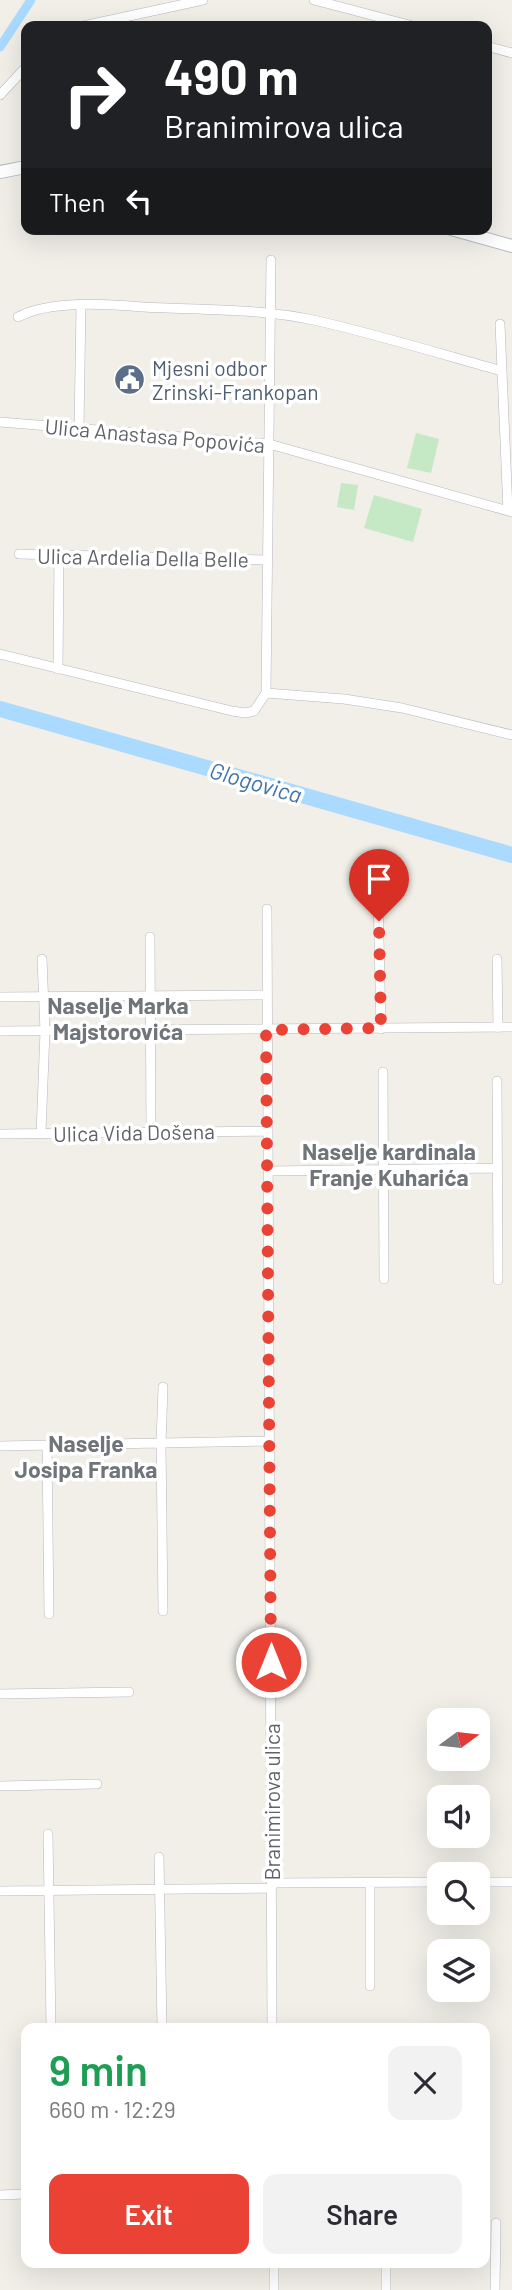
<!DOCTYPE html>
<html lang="en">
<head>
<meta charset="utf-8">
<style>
	body { margin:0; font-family:Barlow,sans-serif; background:#f2f2f3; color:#2b2b33; height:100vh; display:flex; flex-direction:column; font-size:26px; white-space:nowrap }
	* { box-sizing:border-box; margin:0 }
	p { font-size:23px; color:#7c7c81 }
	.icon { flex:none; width:38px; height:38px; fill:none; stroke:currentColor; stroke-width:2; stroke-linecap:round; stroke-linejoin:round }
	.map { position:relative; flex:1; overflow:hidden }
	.panel { position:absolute; left:21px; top:2023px; width:469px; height:245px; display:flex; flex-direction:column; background:#fff; border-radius:14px; box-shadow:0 7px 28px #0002 }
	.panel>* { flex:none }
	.banner { position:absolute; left:21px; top:21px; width:471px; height:214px; border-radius:14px; box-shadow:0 7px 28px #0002; background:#202124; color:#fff; overflow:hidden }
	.needle { width:46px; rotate:75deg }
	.fabs { position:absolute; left:427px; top:1708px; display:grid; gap:14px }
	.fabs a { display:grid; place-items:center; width:63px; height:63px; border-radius:14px; background:#fff; box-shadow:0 7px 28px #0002; font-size:35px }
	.pin { position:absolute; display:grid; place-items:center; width:60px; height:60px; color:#fff; margin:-72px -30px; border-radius:50% 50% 50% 0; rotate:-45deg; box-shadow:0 0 7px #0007 }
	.pin .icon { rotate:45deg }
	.me { position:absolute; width:77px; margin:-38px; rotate:0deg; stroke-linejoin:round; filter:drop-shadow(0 0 5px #0008) }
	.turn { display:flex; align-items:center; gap:24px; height:147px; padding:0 28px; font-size:32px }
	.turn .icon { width:91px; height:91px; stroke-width:2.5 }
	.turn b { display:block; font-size:49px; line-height:60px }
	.then { display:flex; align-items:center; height:66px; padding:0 28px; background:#0003; gap:14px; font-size:26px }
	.round { display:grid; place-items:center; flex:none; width:74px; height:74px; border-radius:14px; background:#f2f2f3 }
	.head { display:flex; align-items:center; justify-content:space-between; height:119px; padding:0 28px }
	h1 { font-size:42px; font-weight:600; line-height:52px; color:#1e9e55 }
	.cta { display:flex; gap:14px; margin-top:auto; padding:14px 28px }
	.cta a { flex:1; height:80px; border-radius:14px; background:#ea4335; color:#fff; font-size:28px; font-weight:600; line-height:80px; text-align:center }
	.cta a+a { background:#f2f2f3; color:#2b2b33 }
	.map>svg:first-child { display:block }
</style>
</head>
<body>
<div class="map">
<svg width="512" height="2290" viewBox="0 0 512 2290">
	<rect width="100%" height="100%" fill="#f1efe8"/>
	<path fill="#c5e8c5" d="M416,433l23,6 -8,34 -24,-5z
		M341,483l17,2 -4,25 -17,-3z
		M374,495l48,14 -9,33 -49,-14z"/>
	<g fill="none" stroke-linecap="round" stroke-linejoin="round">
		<path stroke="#aadaff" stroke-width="9" d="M0,47l31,-47"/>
		<path stroke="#aadaff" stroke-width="16" d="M0,709l512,146"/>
		<defs>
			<path id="street" d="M314,0l99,26
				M83,26l120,-26
				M486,46l26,7
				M0,95l26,-28
				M18,317c32,-17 89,-13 125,-10 58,3 118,1 175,14 61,14 123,33 184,50
				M500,324l8,187
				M0,422l269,22 243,68
				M79,428l2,-123
				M19,554l249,6
				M0,654l232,57 13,2 9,-2 12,-18 5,-433
				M58,669l1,-114
				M266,693l78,6 58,9 110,27
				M378,894l3,135
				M267,909l5,1119
				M150,937l1,195
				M497,959l1,69
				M0,997l265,-2
				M0,1031l512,-4
				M383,1072l1,207
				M497,1081l1,199
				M41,1133l4,-102 -3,-72
				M0,1134l268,-3
				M269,1171l228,-3
				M0,1446l270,-5
				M47,1446l2,168
				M163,1611l-2,-168 2,-56
				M0,1694l129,-2
				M0,1786l97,-2
				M48,1834l3,194
				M159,1857l3,171
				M478,1882h34
				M272,1883l167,-1
				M370,1883v103
				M0,1891l272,-3
				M0,2195l26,-1
				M274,2263v27
				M386,2290v-27
				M495,2290l1,-67"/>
			<path id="secondary" d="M0,172l26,-5
				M451,229l61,17"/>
		</defs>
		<use href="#street" stroke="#b5b8bc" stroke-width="10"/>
		<use href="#secondary" stroke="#b6babf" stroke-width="14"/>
		<use href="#street" stroke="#fff" stroke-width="9"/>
		<use href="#secondary" stroke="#fff" stroke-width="12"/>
	</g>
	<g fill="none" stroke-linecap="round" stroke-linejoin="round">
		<path stroke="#ea4335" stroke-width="12" stroke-dasharray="0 21.6" d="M271,1662l-5,-632 115,-2 -2,-107"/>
	</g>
	<defs>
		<symbol id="civic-disc" viewBox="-11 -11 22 22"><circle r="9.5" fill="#5c6f8a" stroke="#fff"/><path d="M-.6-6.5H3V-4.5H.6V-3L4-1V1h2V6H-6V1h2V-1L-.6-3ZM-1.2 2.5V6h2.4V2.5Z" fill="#fff"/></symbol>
	</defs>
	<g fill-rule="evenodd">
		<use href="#civic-disc" x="112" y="362" width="35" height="35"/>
	</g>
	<g text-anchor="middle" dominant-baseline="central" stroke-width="7" stroke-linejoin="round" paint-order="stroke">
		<g font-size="21" fill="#4e5e75" stroke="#fff" text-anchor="start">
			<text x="152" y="367">Mjesni odbor<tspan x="152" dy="24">Zrinski-Frankopan</tspan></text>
		</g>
		<g font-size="21" fill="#5f6368" stroke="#fff">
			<text transform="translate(155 435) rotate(5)">Ulica Anastasa Popovića</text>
			<text transform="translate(143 557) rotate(1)">Ulica Ardelia Della Belle</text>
			<text transform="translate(134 1132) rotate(-1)">Ulica Vida Došena</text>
			<text transform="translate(271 1802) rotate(-90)">Branimirova ulica</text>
		</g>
		<g font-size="23" font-style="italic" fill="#4174aa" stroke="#fff">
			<text transform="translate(256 782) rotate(16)">Glogovica</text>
		</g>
		<g font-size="23" font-weight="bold" fill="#70757a" stroke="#fff">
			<text x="118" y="1005">Naselje Marka<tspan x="118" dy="26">Majstorovića</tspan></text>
			<text x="389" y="1151">Naselje kardinala<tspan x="389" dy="26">Franje Kuharića</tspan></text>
			<text x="86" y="1443">Naselje<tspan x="86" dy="26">Josipa Franka</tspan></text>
		</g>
	</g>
</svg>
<div class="fabs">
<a><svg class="needle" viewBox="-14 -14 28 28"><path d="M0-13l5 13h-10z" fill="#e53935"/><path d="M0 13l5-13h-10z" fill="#7c7c81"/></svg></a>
<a><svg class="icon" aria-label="sound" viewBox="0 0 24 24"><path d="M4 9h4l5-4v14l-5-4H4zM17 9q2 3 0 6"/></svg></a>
<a><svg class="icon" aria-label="search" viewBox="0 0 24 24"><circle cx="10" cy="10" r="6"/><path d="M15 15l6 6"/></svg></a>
<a><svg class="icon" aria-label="layers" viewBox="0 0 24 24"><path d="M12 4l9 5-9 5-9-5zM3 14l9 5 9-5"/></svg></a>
</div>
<div class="pin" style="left:379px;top:921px;background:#d93025"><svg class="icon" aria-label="arrive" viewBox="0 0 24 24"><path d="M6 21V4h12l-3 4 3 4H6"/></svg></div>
<svg class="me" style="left:271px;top:1662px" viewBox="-20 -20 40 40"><circle r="17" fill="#ea4335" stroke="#fff" stroke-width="3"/><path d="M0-11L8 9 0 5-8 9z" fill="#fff"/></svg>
<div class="banner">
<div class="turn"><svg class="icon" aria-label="right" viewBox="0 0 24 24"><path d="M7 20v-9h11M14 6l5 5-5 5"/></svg><div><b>490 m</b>Branimirova ulica</div></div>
<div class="then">Then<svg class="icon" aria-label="left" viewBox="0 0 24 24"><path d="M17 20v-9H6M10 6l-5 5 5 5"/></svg></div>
</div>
<section class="panel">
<div class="head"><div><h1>9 min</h1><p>660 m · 12:29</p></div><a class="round"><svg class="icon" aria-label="close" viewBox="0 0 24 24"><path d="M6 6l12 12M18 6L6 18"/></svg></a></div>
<div class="cta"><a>Exit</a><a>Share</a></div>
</section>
</div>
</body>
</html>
